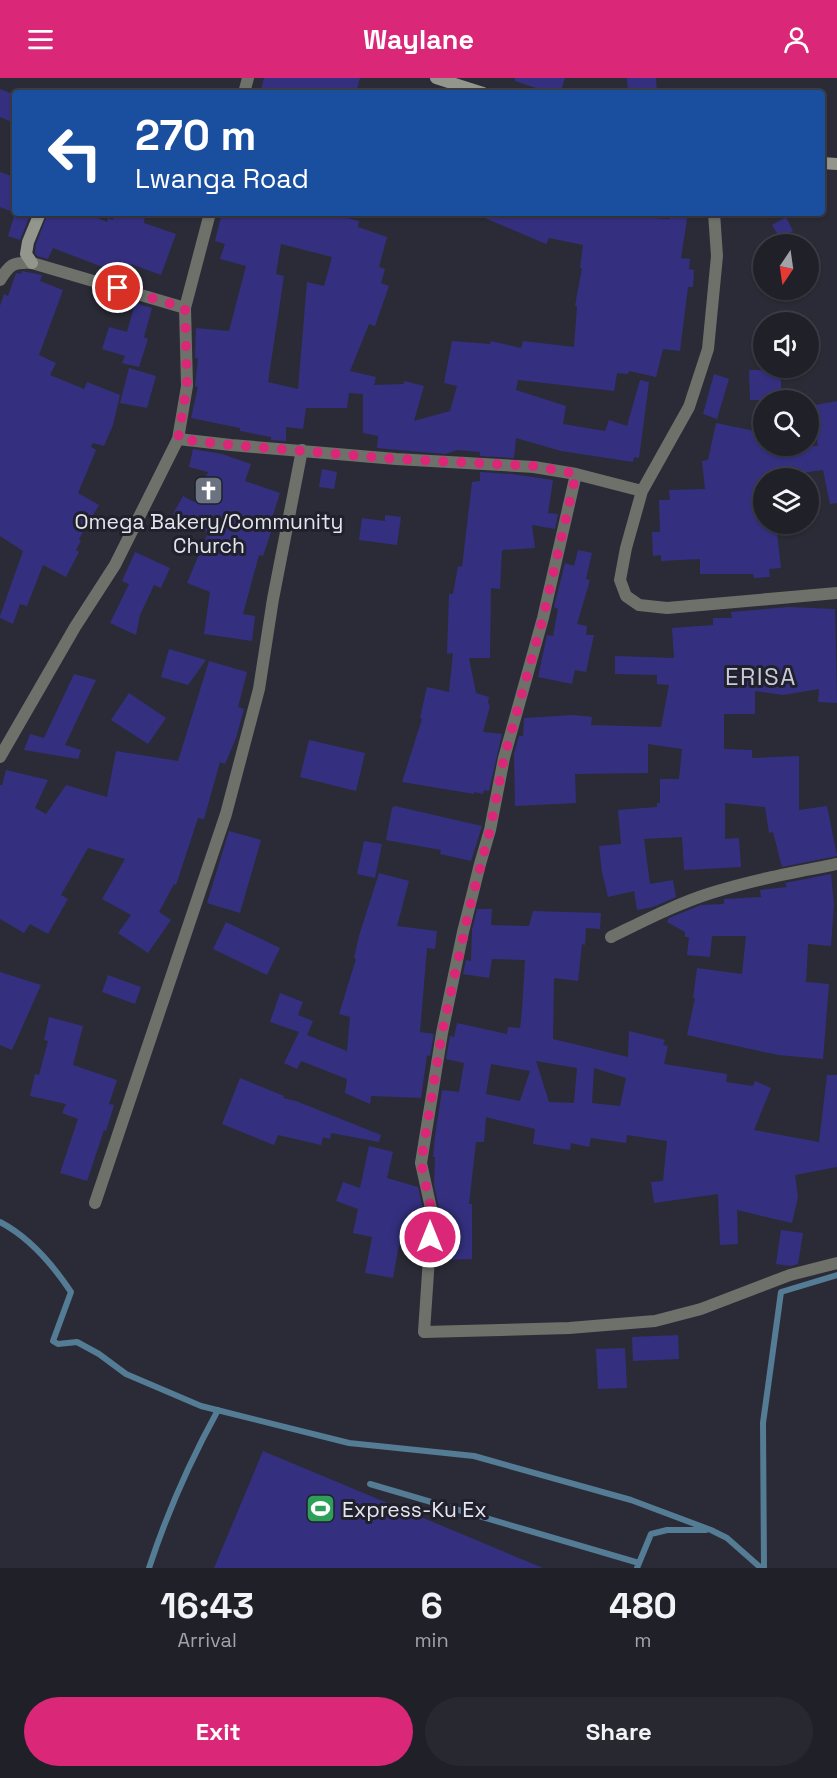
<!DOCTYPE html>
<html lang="en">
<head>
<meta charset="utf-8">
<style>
	body { margin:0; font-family:"Space Grotesk",sans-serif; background:#282830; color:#f1f3f6; height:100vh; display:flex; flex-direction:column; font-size:22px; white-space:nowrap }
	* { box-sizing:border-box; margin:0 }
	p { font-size:20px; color:#a2a3a8 }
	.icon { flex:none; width:33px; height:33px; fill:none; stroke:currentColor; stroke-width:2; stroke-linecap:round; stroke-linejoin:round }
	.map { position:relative; height:1490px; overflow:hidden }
	.side { display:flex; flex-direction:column; background:#202028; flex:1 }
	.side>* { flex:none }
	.top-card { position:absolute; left:12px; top:12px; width:813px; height:126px; border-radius:6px; box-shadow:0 2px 4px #0004,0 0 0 2px #3d3e45; background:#1a4fa0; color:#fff; overflow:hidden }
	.needle { width:39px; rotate:193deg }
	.controls { position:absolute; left:753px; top:156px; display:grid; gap:12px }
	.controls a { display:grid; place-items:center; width:66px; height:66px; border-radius:50%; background:#202028; box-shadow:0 2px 4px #0004,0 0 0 2px #3d3e45; font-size:30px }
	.pin { position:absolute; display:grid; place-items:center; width:51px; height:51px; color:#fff; margin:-26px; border:3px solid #fff; border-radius:50%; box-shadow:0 2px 6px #0007 }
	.me { position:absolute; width:66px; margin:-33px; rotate:0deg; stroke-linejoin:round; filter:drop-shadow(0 0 4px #0008) }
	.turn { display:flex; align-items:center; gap:21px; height:126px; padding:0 24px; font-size:27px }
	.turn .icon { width:78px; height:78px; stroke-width:2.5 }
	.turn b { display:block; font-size:42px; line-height:51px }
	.eta { display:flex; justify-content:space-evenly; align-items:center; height:102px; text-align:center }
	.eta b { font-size:36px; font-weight:700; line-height:42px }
	.primary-button { display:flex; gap:12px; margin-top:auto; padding:12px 24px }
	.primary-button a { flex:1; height:69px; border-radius:36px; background:#db2777; color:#fff; font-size:24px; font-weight:700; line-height:69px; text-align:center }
	.primary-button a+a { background:#282830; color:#f1f3f6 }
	header { display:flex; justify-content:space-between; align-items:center; height:78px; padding:0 24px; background:#db2777; color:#fff; font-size:27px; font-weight:700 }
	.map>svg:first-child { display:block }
</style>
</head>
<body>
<header><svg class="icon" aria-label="menu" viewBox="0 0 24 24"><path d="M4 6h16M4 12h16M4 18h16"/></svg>Waylane<svg class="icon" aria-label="person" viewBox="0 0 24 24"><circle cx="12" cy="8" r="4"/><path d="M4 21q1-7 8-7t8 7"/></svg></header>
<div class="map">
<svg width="837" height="1490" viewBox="0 0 837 1490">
	<rect width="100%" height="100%" fill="#2a2b36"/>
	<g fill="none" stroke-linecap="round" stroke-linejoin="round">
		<path stroke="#547c94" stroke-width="6" d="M0,1144c29,15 53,43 71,70l-18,49 5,3 19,-2 22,12 27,20 75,32 148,37 125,13 157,44 80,30 16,8 34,30
			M370,1406l269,79
			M149,1490c18,-55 41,-107 69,-158
			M637,1490l14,-34 16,-4h39
			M764,1490l-1,-145 18,-131 56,-17"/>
	</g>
	<path fill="#34307f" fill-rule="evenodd" d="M264,0h96l-4,15h-96z
		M515,0h50l-5,15h-9l-36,-12z
		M627,0h29l1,15h-29z
		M0,11l15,6v28l-15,-6z
		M0,94l15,5v36h16l-11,27 -12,-4 7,-23 -15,-6z
		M48,135h38l21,9 1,-4 5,2 2,-7h30l-1,10 32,11 -15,41 -30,-11 -5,12 -73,-28 -5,11 -11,-3 -2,-4 1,-8z
		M222,135h107l30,8 -1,6 29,10 -8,30 6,2 -4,14 8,3 -14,40 -6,-2 -19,47 26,6 -2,8 30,-1v-3l20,5 -10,35 36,-10 7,-25 -13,-3 8,-42 38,3 1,-3 30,7 2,-7 51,6 3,-41h-2l7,-38h-2l3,-23 -34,-7 -3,6 -73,-31h168l-1,4 29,2 1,-6h18l-7,45 9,1 -1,10 5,1 -1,17h-5l-8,64 -17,-2 -7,28 -27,-6 -1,3 -11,-1 -3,18 -96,-11 -2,10 50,16 -3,18 42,7 4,-11 18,6 13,-46 9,2 -10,76 -5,-1 -1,5 -72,-11 -45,-13 -2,20 -34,-2v-4l-23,-2 -12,4 -68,-6 1,-12 -15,-3v-39l-14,-1 -2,15h-41l-3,21 -17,-2v14l-15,-1v-3l-31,-6v-3l-49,-10 7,-31 -3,-1 3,-28h-3l1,-30 33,3 17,-65 -26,-7 5,-15 -10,-3zM281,166l51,13 -8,29 -17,-4 -9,107 -30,-7 16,-106 -8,-2z
		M786,139l7,14 -13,7 -8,-13z
		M22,193l20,4 -2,6 23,9 -24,65 17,8 -6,12 34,14 3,-7 33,13 -7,30 -9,21 -11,-3 -2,4 5,3 -18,43 21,12 -20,34 2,1 -5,10 3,2 -13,25 -23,-12 -16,41 -7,-2 -7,20 -13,-6v-2l23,-65 -23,-15v-230l4,-12 4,2 8,-23 5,1z
		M135,225l17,5 -8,29 4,2 -9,28 -17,-4 3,-7 -23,-7 7,-22 18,5z
		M129,290l27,8 -9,32 -27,-5z
		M749,292h32v30h-31z
		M714,296l15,5 -12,40 -14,-5z
		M837,323v102l-7,1 -7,-34 -59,8v46h12l5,44 -12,1 1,8 -16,1 -1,-4h-53v-15l-39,2v-6l-8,1 -1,-24h8l-1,-32h11l-1,-10 36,-1 -3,-28 6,-1 8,-37 48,10v13h54l-8,-40z
		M193,371l29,5 29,10 -6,17 35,12 -12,38 3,1 -8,24 -4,-1 -16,59 12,2 -3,25 -48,-7 6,-42 -23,-9 21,-50 -35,-19 10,-18 11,6 14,-30 -19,-5z
		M322,391l15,3 -3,17 -15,-2z
		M480,394l32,2 41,6 -5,33 10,1 -3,15 -23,-4 3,23 -33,2 -2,39 -9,-1 -1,70h-21l7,35 13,4 -1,6 2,3 -7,26 19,2 -13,57 -5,-1 -1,4 -9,-2v2l-72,-12 20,-63 -2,-1 7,-31 22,5 4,-39 -6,1 2,-60h4l5,-28 4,1 10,-85 8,-1z
		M385,437l16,2 -4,28 -38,-5 3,-22 23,3z
		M578,472l14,3 -6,26 4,1 -13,44 10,2 -1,9h8l-8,37 -11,-2 -3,14 -34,-7 9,-42 6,1 5,-27 -4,-2 11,-44 9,3z
		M135,474l35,16 -9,20 -7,-3 -14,30 -4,20 -26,-12 19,-39 -7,-3z
		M789,529l46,2 2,94 -19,-1 1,-13 -36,6 -28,-4v23h-31v35l28,1v8l47,-2v54l28,-4 10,50 -55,11 -9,-35 -4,1 -4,-26 -40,-4v36l14,-1 2,29 -57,3 -2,-33 -38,2 6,45 23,-4 3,17 -23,10 -16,3 -3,-19 -26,6 -6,-25 -3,-26 22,-2 -3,-34 39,-3v-4h3v-24h19l3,-30 -34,-5v29l-73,1 1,29 -61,3 -1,-52 5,-18h4l1,-18 50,-3 18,2 -1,8 70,2 8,-42 -12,-1v-9l-42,-1v-18l59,2 -2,-30 41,-3v-7h19l-1,-6z
		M169,571l37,11 -18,25 -27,-8z
		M209,583l38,11 -9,35 6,2 -8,29 -11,26 -5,-2 -16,57 -6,-1 -22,67 -2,-1 -15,28 12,8 -23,33 -30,-20 13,-18 -29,-16 23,-40 -37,-11 -27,47 7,4 -20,35 -18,-10 -6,9 -24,-14v-134h2l4,-15 42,10 -13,28 11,6 20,-29 41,12 9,-46 62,10z
		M74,596l22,6 -31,65 16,5 -3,9 -54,-9 6,-16 14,4z
		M129,615l37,25 -18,26 -37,-24z
		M309,662l56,13 -9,38 -56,-14z
		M395,728l87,20 -11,35 -31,-7 1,-4 -55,-10 6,-32z
		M229,753l32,9 -21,73 -33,-10z
		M364,763l18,3 -7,34 -18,-4z
		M379,795l30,8 -12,45 40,5 -2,18 -8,-1 -7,84 14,2 -4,22 -3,-1 -6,43 -50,-2 -1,8 -25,-11 2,-14 -46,-18 -4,8 -13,-6 15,-31 -29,-10 10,-29 23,9 -5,13 15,6 -6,14 40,16 3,-34 -11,-3 17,-55 -2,-1 5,-22z
		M831,796l3,31 -3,41 -23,-2 -2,38 23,2 -6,75 -45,-4 -91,-20 8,-37h-2l4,-30 45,6 4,-38h-34l-2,21 -23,-2 2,-18h-4v-5l-18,-10 2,-4 32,-13 23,-1v-5l37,-2 -1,-7 27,-3 -2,-4z
		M477,831h15l-1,16 38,1 4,-15 68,2 -1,16 -14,-1 -1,17 -3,-1 -4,37 -24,-3 -1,61 75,18 1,-26 36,9 -2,5 5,1 -4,18 63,10 -1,8 27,4 2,-5 16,7 -17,42 65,12 8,-67h10v92l-42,8 3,22 -6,26 -55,-13 1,34 -18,1 -2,-51 -64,9 -3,-21 12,-1 4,-40 -40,-6 -1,8 -35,-5 -2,9 -18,-4 -1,7 -37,-6 2,-15 -49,-12 -2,25h-8l-7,62h3v55l-35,1 3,-47 -6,-28 1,-28h-2l2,-21 7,-46 17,2 5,-29 -18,-4 4,-23 4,1 3,-14 50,11 1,-7 12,1 2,-18 3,-50 -33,-1 -3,19 -26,-4 3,-14 5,1 1,-31zM536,983l41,7 -3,35 -25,-1zM491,986l39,7 -10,30 -34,-7zM594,990l32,10 -6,28 -28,-3z
		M226,844l54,26 -13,27 -54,-26z
		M0,894l41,13 -29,65 -12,-5z
		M108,897l33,12 -6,17 -33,-12z
		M49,939l34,9 -10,39 44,15 -8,24 5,1 -8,26 -2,-1 -17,51 -27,-8 18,-54 -16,-6 4,-9 -36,-8 5,-22 4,1 9,-34 -4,-1z
		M240,1000l44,18 -1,2 13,3 85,34 -2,7 -48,-9 -1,6 -7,-2 -2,8 -43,-10 -4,10 -52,-21z
		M369,1068l24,6 -6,26 31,9 6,27 -3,33 -22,-2 -6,33 -28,-5 7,-36 -19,-4 5,-24 -22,-8 7,-19 17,6z
		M781,1152l22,3 -5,31 -7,2 -15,-2z
		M678,1257l1,24 -46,2 -1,-24z
		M625,1270l2,40 -29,1 -2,-40z
		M263,1373l280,117h-329z"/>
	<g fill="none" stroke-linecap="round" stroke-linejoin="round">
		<path stroke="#6e706a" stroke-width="12" d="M244,15l4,-15
			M714,135l3,43 -9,93 -19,58 -47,84 -16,57 -6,32 6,16 13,9 28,3 170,-15
			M0,202c10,-16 13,-18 32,-17l153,45
			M178,361l53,6 165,14 138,8 42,7 66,17
			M576,396l-33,144 -39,140 -14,72 -10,34 -17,68 -21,101 -21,130 11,50 -8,119 145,-4 86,-7 46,-12 89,-34 47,-12
			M0,679l75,-130 40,-62 63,-126 9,-53 -2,-78 25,-95
			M611,859c33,-16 65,-33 100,-44 41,-13 84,-21 126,-29
			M95,1125l131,-389 33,-125 14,-90 29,-149"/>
		<path stroke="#93968d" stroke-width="12" d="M436,0l47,15
			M822,85l15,1
			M32,185l-6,-9 2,-12 12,-29"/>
	</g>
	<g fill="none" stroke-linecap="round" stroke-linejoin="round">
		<path stroke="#db2777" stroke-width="10" stroke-dasharray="0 18" d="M118,210l67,20 2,78 -9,53 53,6 165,14 138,7 42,8 -33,144 -39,140 -14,72 -21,80 -27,123 -21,130 11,50 -2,24"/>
	</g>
	<defs>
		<symbol id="church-square" viewBox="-11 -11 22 22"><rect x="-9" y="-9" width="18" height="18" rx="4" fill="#6b7280" stroke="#20212c"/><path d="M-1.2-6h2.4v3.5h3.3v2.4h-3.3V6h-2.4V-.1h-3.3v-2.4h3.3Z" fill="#fff"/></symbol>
		<symbol id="stadium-square" viewBox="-11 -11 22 22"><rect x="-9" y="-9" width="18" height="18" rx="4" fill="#2e9e5b" stroke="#20212c"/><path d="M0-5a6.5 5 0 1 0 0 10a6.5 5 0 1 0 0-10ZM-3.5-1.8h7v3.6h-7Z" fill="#fff"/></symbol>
	</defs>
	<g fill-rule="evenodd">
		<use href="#church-square" x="192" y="396" width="33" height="33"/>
		<use href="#stadium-square" x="304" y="1414" width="33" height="33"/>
	</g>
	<g text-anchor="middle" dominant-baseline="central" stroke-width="6" stroke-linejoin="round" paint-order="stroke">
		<g font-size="21" fill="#e4e5ec" stroke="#20212c">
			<text x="209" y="443">Omega Bakery/Community<tspan x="209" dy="24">Church</tspan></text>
			<text x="342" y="1431" text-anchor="start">Express-Ku Ex</text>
		</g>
		<g font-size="24" letter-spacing="1.5" fill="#c8cad8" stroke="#20212c">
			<text x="761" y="598">ERISA</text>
		</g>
	</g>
</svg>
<div class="controls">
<a><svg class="needle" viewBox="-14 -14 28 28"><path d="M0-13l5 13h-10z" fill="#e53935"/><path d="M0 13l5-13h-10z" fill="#a2a3a8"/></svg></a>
<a><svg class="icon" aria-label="sound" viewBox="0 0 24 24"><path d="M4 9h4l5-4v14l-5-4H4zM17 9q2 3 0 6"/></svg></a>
<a><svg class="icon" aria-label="search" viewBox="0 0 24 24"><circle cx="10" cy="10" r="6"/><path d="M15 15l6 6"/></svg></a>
<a><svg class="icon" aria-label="layers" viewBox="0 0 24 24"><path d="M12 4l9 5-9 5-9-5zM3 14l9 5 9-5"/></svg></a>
</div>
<div class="pin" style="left:118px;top:210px;background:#d93025"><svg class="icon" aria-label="arrive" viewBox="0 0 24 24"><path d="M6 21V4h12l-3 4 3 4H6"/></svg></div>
<svg class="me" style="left:430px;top:1159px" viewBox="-20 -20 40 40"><circle r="17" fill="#db2777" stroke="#fff" stroke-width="3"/><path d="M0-11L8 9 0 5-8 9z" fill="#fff"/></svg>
<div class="top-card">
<div class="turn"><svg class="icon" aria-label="left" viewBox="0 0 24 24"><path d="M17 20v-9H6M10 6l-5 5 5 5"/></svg><div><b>270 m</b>Lwanga Road</div></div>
</div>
</div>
<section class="side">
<div class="eta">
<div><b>16:43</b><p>Arrival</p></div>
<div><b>6</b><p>min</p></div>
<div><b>480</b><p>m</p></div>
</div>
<div class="primary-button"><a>Exit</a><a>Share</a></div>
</section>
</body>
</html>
